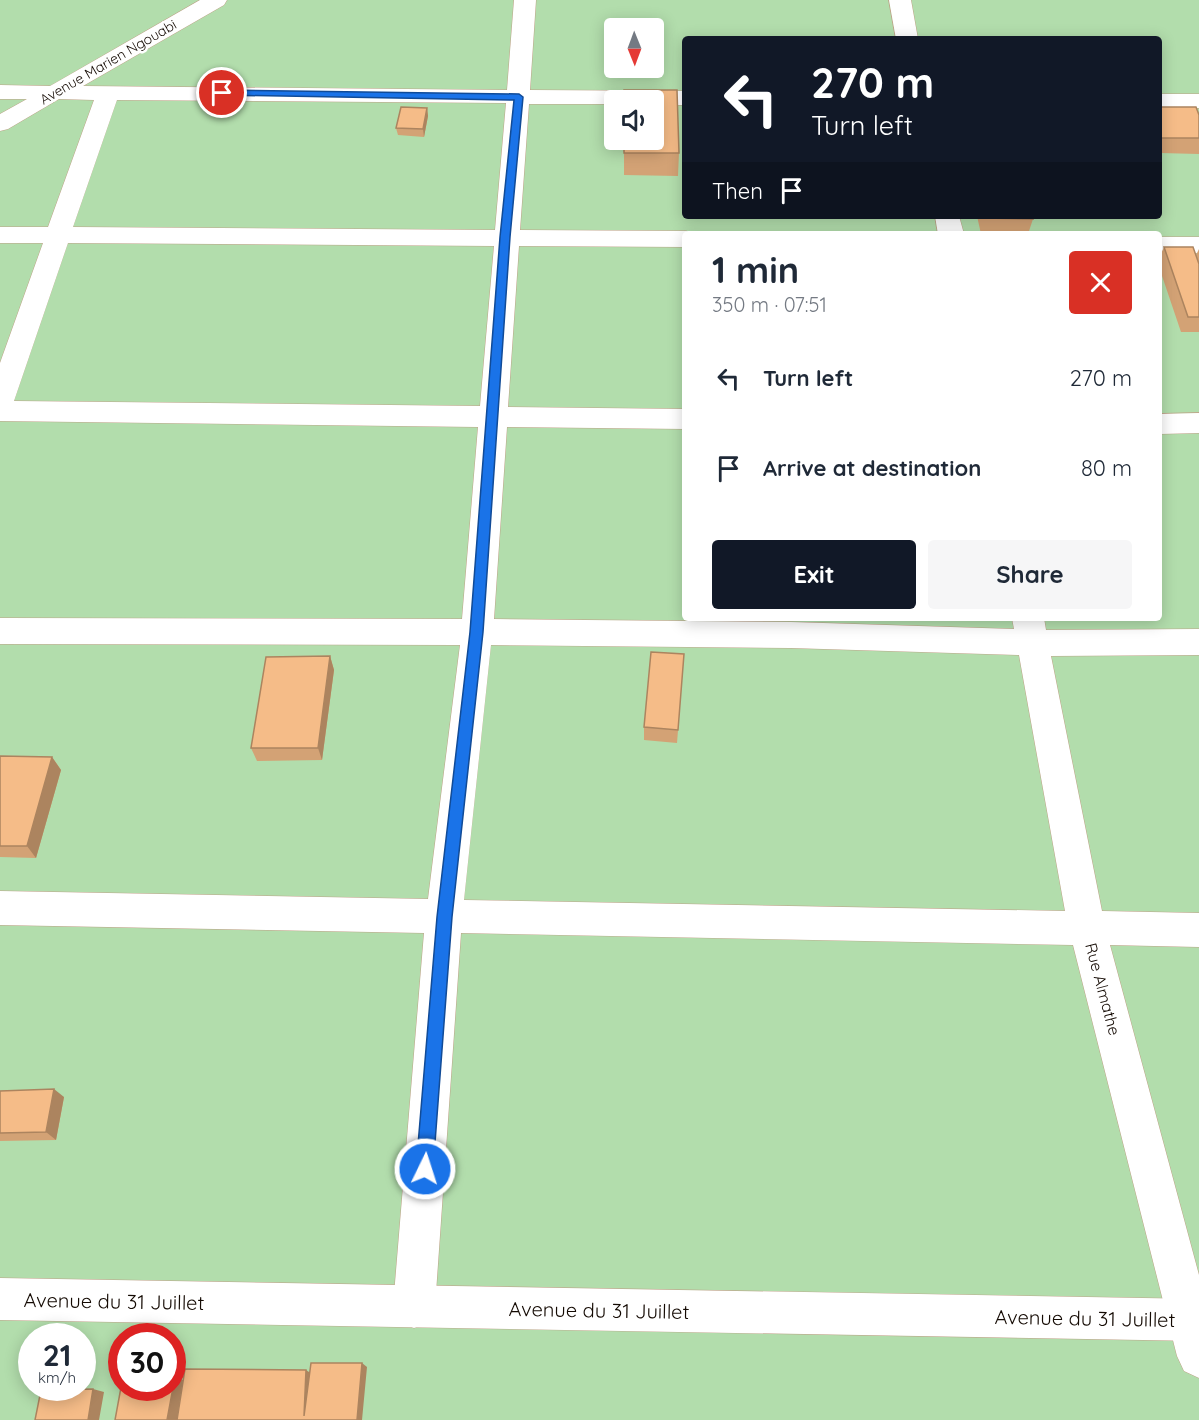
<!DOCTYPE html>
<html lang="en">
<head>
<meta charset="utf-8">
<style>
	body { margin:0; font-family:Quicksand,sans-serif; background:#f6f6f7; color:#1f2937; height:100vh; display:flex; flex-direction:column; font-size:22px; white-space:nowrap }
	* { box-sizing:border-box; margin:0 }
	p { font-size:20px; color:#747a83 }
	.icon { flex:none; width:33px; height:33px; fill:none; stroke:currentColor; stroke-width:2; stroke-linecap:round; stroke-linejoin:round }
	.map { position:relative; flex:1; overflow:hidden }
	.side { position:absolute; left:682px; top:231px; width:480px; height:390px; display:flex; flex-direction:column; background:#fff; border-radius:6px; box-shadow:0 3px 15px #0003 }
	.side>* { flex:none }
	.hud { position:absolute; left:682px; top:36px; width:480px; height:183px; border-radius:6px; box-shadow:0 3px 15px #0003; background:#111827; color:#fff; overflow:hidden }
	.needle { width:39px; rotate:179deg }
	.tools { position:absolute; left:604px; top:18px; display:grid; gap:12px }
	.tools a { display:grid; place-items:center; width:60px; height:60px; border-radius:6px; background:#fff; box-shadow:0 3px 15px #0003; font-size:30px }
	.speed { position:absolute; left:18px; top:1323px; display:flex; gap:12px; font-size:30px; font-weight:700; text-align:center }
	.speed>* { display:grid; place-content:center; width:78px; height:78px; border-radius:50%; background:#fff; box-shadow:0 3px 15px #0003; line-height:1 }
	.speed small { font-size:15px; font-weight:400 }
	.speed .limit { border:9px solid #d22; background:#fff; color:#111 }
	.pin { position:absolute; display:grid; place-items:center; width:51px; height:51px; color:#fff; margin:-26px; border:3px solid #fff; border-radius:50%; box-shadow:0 2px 6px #0007 }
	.me { position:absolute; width:66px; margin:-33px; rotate:4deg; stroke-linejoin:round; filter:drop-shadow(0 0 4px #0008) }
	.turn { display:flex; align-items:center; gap:21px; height:126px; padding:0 30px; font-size:27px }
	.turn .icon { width:78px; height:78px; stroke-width:2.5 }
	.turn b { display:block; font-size:42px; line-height:51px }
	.then { display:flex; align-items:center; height:57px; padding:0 30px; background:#0003; gap:12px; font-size:22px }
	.round { display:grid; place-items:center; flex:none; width:63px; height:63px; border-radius:6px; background:#f6f6f7 }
	.head { display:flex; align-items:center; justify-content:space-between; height:102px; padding:0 30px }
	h1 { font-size:36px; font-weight:800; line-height:45px }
	.action { display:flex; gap:12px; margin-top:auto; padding:12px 30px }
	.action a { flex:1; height:69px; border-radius:6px; background:#111827; color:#fff; font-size:24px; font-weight:800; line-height:69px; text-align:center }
	.action a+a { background:#f6f6f7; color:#1f2937 }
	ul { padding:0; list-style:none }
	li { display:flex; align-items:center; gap:18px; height:90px; padding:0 30px }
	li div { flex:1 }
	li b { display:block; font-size:22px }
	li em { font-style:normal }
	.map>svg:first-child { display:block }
</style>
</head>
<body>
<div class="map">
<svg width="1199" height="1420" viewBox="0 0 1199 1420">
	<rect width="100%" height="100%" fill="#ffe6d1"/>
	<path fill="#b2ddac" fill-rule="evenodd" d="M0,0h1199v1420h-1199zM615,28h39v40h-39zM686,39h474v177h-474zM615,100h39v40h-39zM686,234h474v384h-474zM32,1336h50v52h-50zM122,1336h50v52h-50z"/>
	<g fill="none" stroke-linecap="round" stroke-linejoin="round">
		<defs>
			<path id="minor" d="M200,0h27l-3,5 -141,81 424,4 7,-90h22l-6,90 156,1v14h-32v-5h-39v4h-86l-9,126 166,1 9,3h-9v13l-167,-1 -11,161 178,2v20l-179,-2 -13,192 297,3 223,7 -2,-11h32l2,12 153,-1v26l-148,1 51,255 97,2v34l-89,-2 89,330v103l-15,-7 -7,-15 -104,-411 -612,-12 -26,374 -6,15 -15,6 -15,-6 -6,-15 31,-374 -424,-8v-34l428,8 32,-254 -460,-1v-26l462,1 16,-192 -478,-6v-58l43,-120h-43v-16h48l46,-127 -35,-1 -51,30 -8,2v-17l27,-15h-27v-14l50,1zM117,100l389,3 -11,127 -422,-3zM68,243l426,3 -14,160 -466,-5zM491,645l300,3 228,7 46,256 -601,-11z
				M889,0h22l7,39h-22z
				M1160,94h39v14h-39z
				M935,216h24l5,18h-26z
				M1160,237h39v16h-39z
				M1199,413v20l-39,1v-20z"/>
			<path id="tertiary" d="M0,1278l1199,21v42l-1199,-21z"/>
		</defs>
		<use href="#minor" stroke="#bfa288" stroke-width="1"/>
		<use href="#tertiary" stroke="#bfa288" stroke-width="1"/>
		<use href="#minor" fill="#fff" fill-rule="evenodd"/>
		<use href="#tertiary" fill="#fff" fill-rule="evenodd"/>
	</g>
	<path fill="#d3a275" d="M1160,107l39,8v39l-39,-1z
		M427,108l1,8 -4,21 -26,-2 -2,-7z
		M624,140l55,13 -1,23 -54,-1z
		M977,216h55l1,3 -5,15h-47z
		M1164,247l32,8 3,-6v83h-18l-21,-62v-14z
		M684,654l-7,89 -33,-3v-13z
		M330,656l4,14 -12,90 -65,1 -6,-13z
		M0,756l52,1 9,13 -25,88 -36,-1z
		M0,1091l64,6 -8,43 -56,1z"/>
	<path fill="#ac845f" d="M427,108l1,8 -4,21 -1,-8z
		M330,656l4,14 -12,90 -4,-12z
		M52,757l9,13 -25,88 -9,-12z
		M54,1089l10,8 -8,43 -10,-8z
		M362,1363l5,4 -5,53h-5z
		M306,1370l6,4 -8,42z
		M175,1377l8,3 -6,40h-10z
		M93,1389l11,3 -5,28h-11z"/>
	<path fill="#f5bc88" stroke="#ac845f" stroke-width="1.5" d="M624,90h53l2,63h-55v-13h30v-40h-30z
		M401,107l26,1 -4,21 -27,-1z
		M1160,107h36l3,8v23h-39z
		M985,216h47l1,3 -48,-1z
		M1164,247h29l6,17v53h-11z
		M651,652l33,2 -6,76 -34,-3z
		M330,656l-12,92h-67l15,-91z
		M0,756l52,1 -25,89h-27z
		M54,1089l-8,43 -46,1v-42z
		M311,1363h51l-5,57h-180l8,-51 121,1 -2,46z
		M172,1377h3l-8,43h-52l7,-38v6h50z
		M93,1389l-5,31h-53l6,-30z"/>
	<path fill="#1a73e8" stroke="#114b97" stroke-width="1.5" d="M222,90l297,4 4,3 -13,140 -27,395 -31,285 -19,252 -2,6 -6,2 -6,-2 -3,-6 21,-252 33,-285 30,-395 14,-137 -296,-5 -1,-2z"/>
	<g text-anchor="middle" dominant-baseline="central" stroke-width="5" stroke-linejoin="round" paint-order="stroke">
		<g font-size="14" fill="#140a03" stroke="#fff">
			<text transform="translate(108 62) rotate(-30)">Avenue Marien Ngouabi</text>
		</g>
		<g font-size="16" fill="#140a03" stroke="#fff">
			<text transform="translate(1103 989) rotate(75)">Rue Almathe</text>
		</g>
		<g font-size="20" fill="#140a03" stroke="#fff">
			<text transform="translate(114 1301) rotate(1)">Avenue du 31 Juillet</text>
			<text transform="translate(599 1310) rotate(1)">Avenue du 31 Juillet</text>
			<text transform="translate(1085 1318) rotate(1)">Avenue du 31 Juillet</text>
		</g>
	</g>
</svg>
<div class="tools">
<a><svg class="needle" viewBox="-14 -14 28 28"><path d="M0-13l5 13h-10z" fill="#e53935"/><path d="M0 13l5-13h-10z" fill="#747a83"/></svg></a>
<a><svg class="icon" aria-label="sound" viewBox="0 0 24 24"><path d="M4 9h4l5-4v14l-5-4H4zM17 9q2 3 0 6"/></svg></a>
</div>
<div class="speed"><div>21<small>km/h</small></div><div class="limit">30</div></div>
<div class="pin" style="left:222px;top:93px;background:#d93025"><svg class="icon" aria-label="arrive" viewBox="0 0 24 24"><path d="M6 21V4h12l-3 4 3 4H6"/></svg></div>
<svg class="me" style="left:425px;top:1169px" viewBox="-20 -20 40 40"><circle r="17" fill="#1a73e8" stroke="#fff" stroke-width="3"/><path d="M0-11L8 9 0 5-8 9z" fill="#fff"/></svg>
<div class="hud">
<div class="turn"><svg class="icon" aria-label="left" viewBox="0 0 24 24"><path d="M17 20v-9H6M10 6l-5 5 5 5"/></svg><div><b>270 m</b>Turn left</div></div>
<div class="then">Then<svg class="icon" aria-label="arrive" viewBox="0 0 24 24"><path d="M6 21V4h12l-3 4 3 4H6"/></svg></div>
</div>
<section class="side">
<div class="head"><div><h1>1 min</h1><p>350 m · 07:51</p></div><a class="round" style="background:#d93025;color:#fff"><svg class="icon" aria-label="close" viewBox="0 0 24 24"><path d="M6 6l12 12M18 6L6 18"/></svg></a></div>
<ul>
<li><svg class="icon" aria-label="left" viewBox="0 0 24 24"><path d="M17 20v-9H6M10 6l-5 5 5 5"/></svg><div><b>Turn left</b></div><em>270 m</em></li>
<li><svg class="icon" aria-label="arrive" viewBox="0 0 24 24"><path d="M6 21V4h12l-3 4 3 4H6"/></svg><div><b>Arrive at destination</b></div><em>80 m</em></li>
</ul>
<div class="action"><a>Exit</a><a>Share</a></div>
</section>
</div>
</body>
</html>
